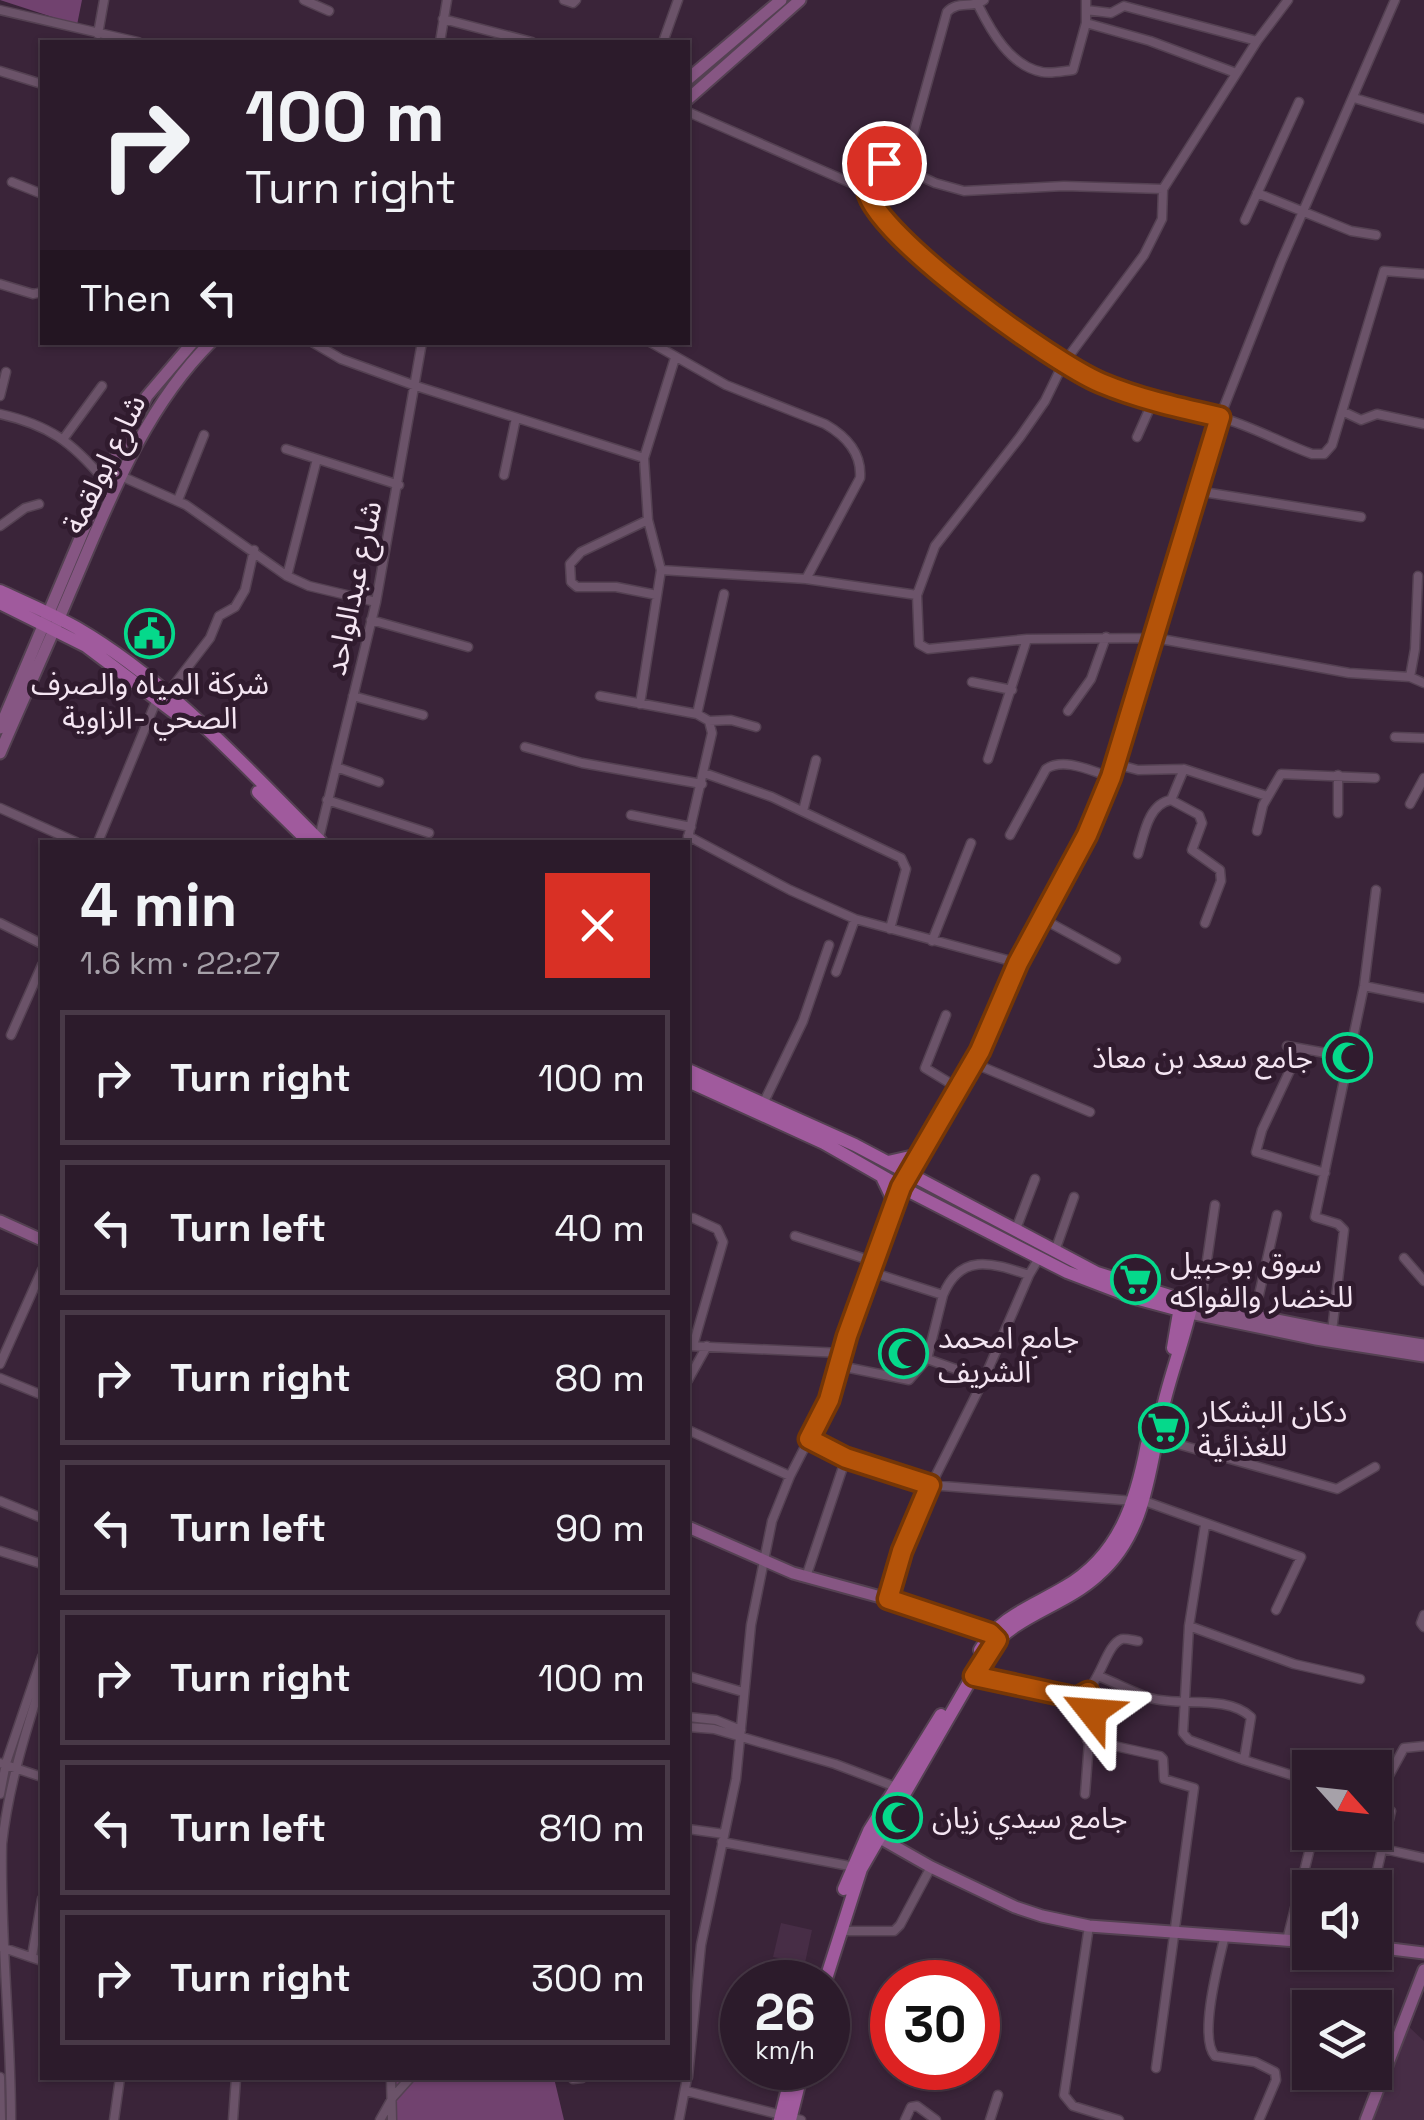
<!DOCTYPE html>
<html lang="en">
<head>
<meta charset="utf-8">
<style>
	body { margin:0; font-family:"Space Grotesk","Noto Sans Arabic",sans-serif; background:#342433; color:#f1f3f6; height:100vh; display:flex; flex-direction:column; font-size:38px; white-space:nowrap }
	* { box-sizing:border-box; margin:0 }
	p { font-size:32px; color:#a6a1a9 }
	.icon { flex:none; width:55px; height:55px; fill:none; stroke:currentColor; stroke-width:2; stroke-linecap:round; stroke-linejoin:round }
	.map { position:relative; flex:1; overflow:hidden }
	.sheet { position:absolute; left:40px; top:840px; width:650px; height:1240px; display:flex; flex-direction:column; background:#2c1b2b; border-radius:0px; box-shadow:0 2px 8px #0004,0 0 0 2px #483947 }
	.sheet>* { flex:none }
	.banner { position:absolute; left:40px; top:40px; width:650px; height:305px; border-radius:0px; box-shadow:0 2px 8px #0004,0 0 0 2px #483947; background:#2c1b2b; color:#f1f3f6; overflow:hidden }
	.needle { width:65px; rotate:117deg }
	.tools { position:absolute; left:1292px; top:1750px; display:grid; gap:20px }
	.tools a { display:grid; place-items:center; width:100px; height:100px; border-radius:0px; background:#2c1b2b; box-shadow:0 2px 8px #0004,0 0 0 2px #483947; font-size:50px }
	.speed { position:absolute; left:720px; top:1960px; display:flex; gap:20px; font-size:50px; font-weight:700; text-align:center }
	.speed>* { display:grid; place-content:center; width:130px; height:130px; border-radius:50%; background:#2c1b2b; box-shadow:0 2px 8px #0004,0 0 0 2px #483947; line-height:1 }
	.speed small { font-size:25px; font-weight:400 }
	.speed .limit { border:15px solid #d22; background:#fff; color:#111 }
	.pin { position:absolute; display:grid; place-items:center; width:85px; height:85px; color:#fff; margin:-42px; border:5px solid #fff; border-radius:50%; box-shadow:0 2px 10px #0007 }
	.me { position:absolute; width:110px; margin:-55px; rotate:298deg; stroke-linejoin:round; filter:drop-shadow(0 0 8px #0008) }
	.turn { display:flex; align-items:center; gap:35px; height:210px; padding:0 40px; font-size:45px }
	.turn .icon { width:130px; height:130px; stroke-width:2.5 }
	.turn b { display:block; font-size:70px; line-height:85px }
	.then { display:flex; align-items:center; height:95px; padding:0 40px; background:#0003; gap:20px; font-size:38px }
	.round { display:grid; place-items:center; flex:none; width:105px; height:105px; border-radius:0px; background:#342433 }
	.headline { display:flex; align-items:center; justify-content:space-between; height:170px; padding:0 40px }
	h1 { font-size:60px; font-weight:600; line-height:75px }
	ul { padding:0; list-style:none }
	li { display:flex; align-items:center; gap:30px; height:135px; margin:0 20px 15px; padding:0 20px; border:5px solid #483947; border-radius:0px }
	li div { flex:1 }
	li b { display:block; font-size:38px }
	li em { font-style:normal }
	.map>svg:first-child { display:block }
</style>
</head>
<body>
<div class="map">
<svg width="1424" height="2120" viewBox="0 0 1424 2120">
	<rect width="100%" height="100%" fill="#3a2439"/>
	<path fill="#472d46" d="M781,1923l31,7 -7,33 -32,-6z
		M1408,2026l16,15v79h-53z"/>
	<path fill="#71426f" d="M0,0h82l-5,25z
		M387,2078h167l10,42h-176z"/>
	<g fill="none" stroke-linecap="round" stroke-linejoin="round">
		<defs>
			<path id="street" d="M304,0l25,11
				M564,0l9,3 3,-3
				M1288,0l-31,41 -94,148 -1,30 -18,36 -81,109 -18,37 -25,36 -85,109 -18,49 2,49 9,5 99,-10 128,-1 194,35 61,4 14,6
				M978,5c13,26 32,61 64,67 9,2 21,-1 31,-2l13,-47v-23
				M0,10l138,32
				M1086,10l25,3 13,-7 133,35
				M443,19l89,23
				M1086,23l64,18 86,32
				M98,34l6,-34
				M440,42l7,-42
				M663,42l15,-42
				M0,71l42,13
				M1354,98l70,21
				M688,112l179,78c8,46 188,173 234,193 38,16 79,23 118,34 33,9 62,26 93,37h12l8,-9 52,-174 40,3
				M904,167l43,-155c11,-12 25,-3 37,-12
				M12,182l30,12
				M867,190l19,-30 49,23 29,8 100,-5 99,3
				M1257,193l94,38 25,4
				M1245,220l54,-118
				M0,284l33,10 9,-2
				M312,342l29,17 75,27 228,72
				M650,342l76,43 99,39c21,12 37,29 35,54l-54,101
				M0,396l6,-24
				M1344,412l17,8 16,-6 47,10
				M0,414c49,11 72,28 104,66
				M1137,437l16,-36
				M64,438l38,-52
				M286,449l113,36
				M504,475l12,-57
				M121,476l65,29 101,71 22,10 67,16
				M1197,491l164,26
				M178,500l26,-65
				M648,520l-67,32 -11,12 1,18 6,5h39l41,8
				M0,526l25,-18 14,-4
				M661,570l145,9 111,16
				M287,576l30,-117
				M371,620l97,27
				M1410,677l5,-28 3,-73
				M972,682l40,8
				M167,694l43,-56 9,-22 16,-9 10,-17 9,-40
				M353,696l70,19
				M600,696l97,18 12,7 3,12 -25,109
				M640,704l21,-134 -13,-50 -4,-62 31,-100
				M1068,711l23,-32 15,-42
				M697,714l27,-120
				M709,721l22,-1 25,7
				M1395,737l29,1
				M525,747l57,16 120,21
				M988,759l39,-120
				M1115,764l23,6 46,-1 83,27
				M336,767l43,15
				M704,773l68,24 129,61 5,11 -16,60
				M327,800l102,33
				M1171,800l28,15 3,8 -10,27 28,20 1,11 -16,42
				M1410,804l14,-26
				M0,808l76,34
				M803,811l13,-51
				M1338,813v-38
				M631,815l60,12
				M1257,831l6,-26 18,-31 94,4
				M1010,835l36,-66c18,-12 45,2 65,8
				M688,836l102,54 65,29 163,44
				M319,838l57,-236 46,-260
				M98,842l59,-143
				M1138,854c6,-19 10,-50 33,-54l13,-31
				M1043,919l73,40
				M0,923l42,21
				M932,941l39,-98
				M836,972l19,-53
				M1364,986l60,12
				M946,1015l-21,53 33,20
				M11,1035l31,-70
				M1287,1046l61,11
				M1300,1049l-38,81 -6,22 69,21
				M973,1063l117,49
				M763,1104l40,-83 26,-76
				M907,1174l73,-123 38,-88 69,-128 42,-109 91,-309 61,-155 114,-262
				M693,1218l24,11 6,13 -30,104
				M1016,1229l19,-50
				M795,1236l80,26
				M1055,1251l19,-54
				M1404,1258l20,23
				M871,1272l72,23c18,-43 49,-32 86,-20
				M1192,1303l11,-15 12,-83
				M1254,1317l23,-102
				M1332,1331l12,-101 -6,-6 -23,-7 49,-231 12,-96
				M688,1346l154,7
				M927,1359l16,-64
				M0,1364l42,-94
				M840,1366l69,14 18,-21 57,20
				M0,1378l42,17
				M688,1380l19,-34
				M688,1430l102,46
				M1156,1438l181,51 38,-22
				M809,1439l37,19 84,27 204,16
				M0,1501l42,17
				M1144,1501l157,56 -25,53
				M1205,1525l-16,101 -6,107 6,7 55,20
				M0,1551l42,13
				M806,1577l40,-119
				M888,1599l27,-82 69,-138 45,-104 10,-17
				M1424,1615l-3,8 3,4
				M1189,1626l105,38 66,15
				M688,1676l55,16
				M974,1676l103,22c24,-10 27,-53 45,-59 3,-1 14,2 16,2
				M1098,1676c18,7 35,16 52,22 30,9 76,-4 101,19l-7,43 66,21
				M688,1717l28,3 25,10
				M688,1727l26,2 121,35 61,23
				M1087,1740l73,16 3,3 1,20 30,9 -38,280
				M0,1763l42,14
				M1375,1785l12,-6 17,-31 20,-2
				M0,1794l6,-31 36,-106
				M1085,1794l7,-90 -4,-12
				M688,1829l36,5
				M722,1842l133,25
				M1384,1849l40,9
				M1373,1888l18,-77 -16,-9
				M1089,1926l-25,169 9,11 46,14
				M840,1931h54l6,-6 31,-58
				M1225,1935c-6,26 -27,102 -10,121l40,6 20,10 1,8 -17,40
				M1287,1940l27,-108
				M1,1947l41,14
				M32,1956l10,-57
				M0,2077l1,43
				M688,2077l13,-132 35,-166 15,-154 21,-104 18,-45 39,-76 18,-64 54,-150
				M391,2078l1,42
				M573,2079l9,-1
				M686,2091l115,29
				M11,2120c0,-92 -11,-184 -9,-276 6,-55 23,-111 40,-163
				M114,2120l6,-42
				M233,2120l3,-42
				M380,2120l13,-23 17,-19
				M679,2120l8,-42
				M905,2120l6,-13 6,-1 19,14
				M990,2120l8,-25"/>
			<path id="secondary" d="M688,79l93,-79
				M688,99l112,-99
				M0,728l109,-258 38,-74 46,-54
				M0,753c23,-54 48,-108 71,-163 38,-88 71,-179 140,-248
				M0,1221l42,19
				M1192,1303l140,28 92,14
				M1190,1313l126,26 108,17
				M688,1527l105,46 95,26 102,34 7,7
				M873,1834l58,33 84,40 27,9 47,10 221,16
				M1375,1947l49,6
				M1366,2120l58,-150"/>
			<path id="primary" d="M0,591c26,12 52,23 77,37 93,54 168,139 244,214
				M0,603l86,43 93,70
				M258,792l51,50
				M688,1070l167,75 242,128 95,30c-7,33 -19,64 -27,96 -16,61 -15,131 -67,176 -35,32 -82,39 -112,78l-125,216 -36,113
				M688,1081l136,62 77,44 166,85 68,26 52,14
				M888,1162l31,-7
				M883,1179l13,27
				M1173,1348l8,-47
				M980,1650c20,-34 52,-43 85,-63 54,-31 71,-85 82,-143
				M844,1889l25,-58 72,-116
				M780,2120l13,-52
				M790,2120l13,-52"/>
		</defs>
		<use href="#street" stroke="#544152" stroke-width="11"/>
		<use href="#secondary" stroke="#544152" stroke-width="15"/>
		<use href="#primary" stroke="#544152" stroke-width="16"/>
		<use href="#street" stroke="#6b5369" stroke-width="8"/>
		<use href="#secondary" stroke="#865683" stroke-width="11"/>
		<use href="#primary" stroke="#a05a9d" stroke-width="12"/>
	</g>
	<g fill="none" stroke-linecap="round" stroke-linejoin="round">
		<defs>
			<path id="route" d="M884,163l-17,27c8,46 188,174 234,193 38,16 79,25 119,34l-109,360 -24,58 -69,128 -38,88 -79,136 -54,149 -18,64 -20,39 37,19 84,27 -28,66 -14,48 102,34 7,7 -23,36 103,22 11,-6 4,20"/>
		</defs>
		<use href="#route" stroke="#753606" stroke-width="25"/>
		<use href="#route" stroke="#b45309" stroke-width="18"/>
	</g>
	<defs>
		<symbol id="civic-ring" viewBox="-11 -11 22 22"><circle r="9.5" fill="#301b2e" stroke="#05d98b" stroke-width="1.5"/><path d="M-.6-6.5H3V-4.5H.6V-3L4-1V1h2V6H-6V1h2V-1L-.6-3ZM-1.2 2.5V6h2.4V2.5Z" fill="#05d98b"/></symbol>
		<symbol id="mosque-ring" viewBox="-11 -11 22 22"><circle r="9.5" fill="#301b2e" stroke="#05d98b" stroke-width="1.5"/><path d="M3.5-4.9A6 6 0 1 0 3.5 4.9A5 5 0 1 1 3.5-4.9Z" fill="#05d98b"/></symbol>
		<symbol id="supermarket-ring" viewBox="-11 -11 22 22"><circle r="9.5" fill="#301b2e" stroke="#05d98b" stroke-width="1.5"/><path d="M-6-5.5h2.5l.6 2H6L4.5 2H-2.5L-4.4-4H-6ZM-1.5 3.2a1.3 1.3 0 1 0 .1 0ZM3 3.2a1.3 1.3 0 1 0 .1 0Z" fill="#05d98b"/></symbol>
	</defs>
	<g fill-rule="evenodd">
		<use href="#civic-ring" x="122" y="606" width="55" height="55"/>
		<use href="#mosque-ring" x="1320" y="1030" width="55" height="55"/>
		<use href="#supermarket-ring" x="1108" y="1252" width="55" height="55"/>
		<use href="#mosque-ring" x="876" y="1326" width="55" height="55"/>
		<use href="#supermarket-ring" x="1136" y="1400" width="55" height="55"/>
		<use href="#mosque-ring" x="870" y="1790" width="55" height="55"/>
	</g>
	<g text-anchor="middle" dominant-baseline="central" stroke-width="10" stroke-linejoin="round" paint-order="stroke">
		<g font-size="30" fill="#f4e5f2" stroke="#301b2e">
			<text transform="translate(104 464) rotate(-64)">شارع ابولقمة</text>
			<text transform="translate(353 588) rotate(-78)">شارع عبدالواحد</text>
		</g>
		<g font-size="30" fill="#f4e5f2" stroke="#301b2e" text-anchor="start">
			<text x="150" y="683" text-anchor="middle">شركة المياه والصرف<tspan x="150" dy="34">الصحي -الزاوية</tspan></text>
			<text x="1313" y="1057" text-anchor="end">جامع سعد بن معاذ</text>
			<text x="1170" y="1262">سوق بوحبيل<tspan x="1170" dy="34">للخضار والفواكه</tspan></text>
			<text x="938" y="1337">جامع امحمد<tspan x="938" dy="34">الشريف</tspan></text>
			<text x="1198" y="1411">دكان البشكار<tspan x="1198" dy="34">للغذائية</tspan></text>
			<text x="932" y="1817">جامع سيدي زيان</text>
		</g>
	</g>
</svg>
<div class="tools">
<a><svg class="needle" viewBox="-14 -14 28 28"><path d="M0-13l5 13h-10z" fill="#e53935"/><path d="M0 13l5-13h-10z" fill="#a6a1a9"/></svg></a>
<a><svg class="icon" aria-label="sound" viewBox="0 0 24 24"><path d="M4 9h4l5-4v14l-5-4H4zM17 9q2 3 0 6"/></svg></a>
<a><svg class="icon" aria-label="layers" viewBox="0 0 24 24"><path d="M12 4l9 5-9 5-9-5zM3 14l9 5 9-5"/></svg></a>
</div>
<div class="speed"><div>26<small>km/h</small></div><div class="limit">30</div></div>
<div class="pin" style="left:884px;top:163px;background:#d93025"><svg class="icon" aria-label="arrive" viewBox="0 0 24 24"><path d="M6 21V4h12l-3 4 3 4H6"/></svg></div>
<svg class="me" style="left:1092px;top:1712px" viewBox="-20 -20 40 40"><path d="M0-17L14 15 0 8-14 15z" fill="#b45309" stroke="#fff" stroke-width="4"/></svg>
<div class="banner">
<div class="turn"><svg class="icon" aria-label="right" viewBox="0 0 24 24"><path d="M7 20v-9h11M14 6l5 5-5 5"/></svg><div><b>100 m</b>Turn right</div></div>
<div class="then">Then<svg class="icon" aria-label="left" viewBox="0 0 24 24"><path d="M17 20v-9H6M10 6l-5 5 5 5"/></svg></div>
</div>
<section class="sheet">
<div class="headline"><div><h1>4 min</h1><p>1.6 km · 22:27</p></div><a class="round" style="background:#d93025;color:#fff"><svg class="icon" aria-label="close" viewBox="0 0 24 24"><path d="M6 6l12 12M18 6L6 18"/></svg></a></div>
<ul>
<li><svg class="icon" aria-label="right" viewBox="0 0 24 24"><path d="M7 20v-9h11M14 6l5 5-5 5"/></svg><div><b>Turn right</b></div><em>100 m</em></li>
<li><svg class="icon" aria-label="left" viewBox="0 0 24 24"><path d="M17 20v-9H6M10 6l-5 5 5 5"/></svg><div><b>Turn left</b></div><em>40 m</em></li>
<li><svg class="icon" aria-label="right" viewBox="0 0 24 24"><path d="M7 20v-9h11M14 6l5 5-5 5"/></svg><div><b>Turn right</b></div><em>80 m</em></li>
<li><svg class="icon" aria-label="left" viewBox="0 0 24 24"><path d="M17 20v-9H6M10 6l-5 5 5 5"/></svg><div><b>Turn left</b></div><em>90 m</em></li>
<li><svg class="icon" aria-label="right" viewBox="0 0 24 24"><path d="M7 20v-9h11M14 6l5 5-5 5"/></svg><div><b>Turn right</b></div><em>100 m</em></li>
<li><svg class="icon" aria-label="left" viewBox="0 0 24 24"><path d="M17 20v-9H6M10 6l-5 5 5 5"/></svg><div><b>Turn left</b></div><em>810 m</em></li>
<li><svg class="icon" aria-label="right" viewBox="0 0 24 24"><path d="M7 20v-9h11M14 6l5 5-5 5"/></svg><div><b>Turn right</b></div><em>300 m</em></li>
</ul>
</section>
</div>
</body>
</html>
